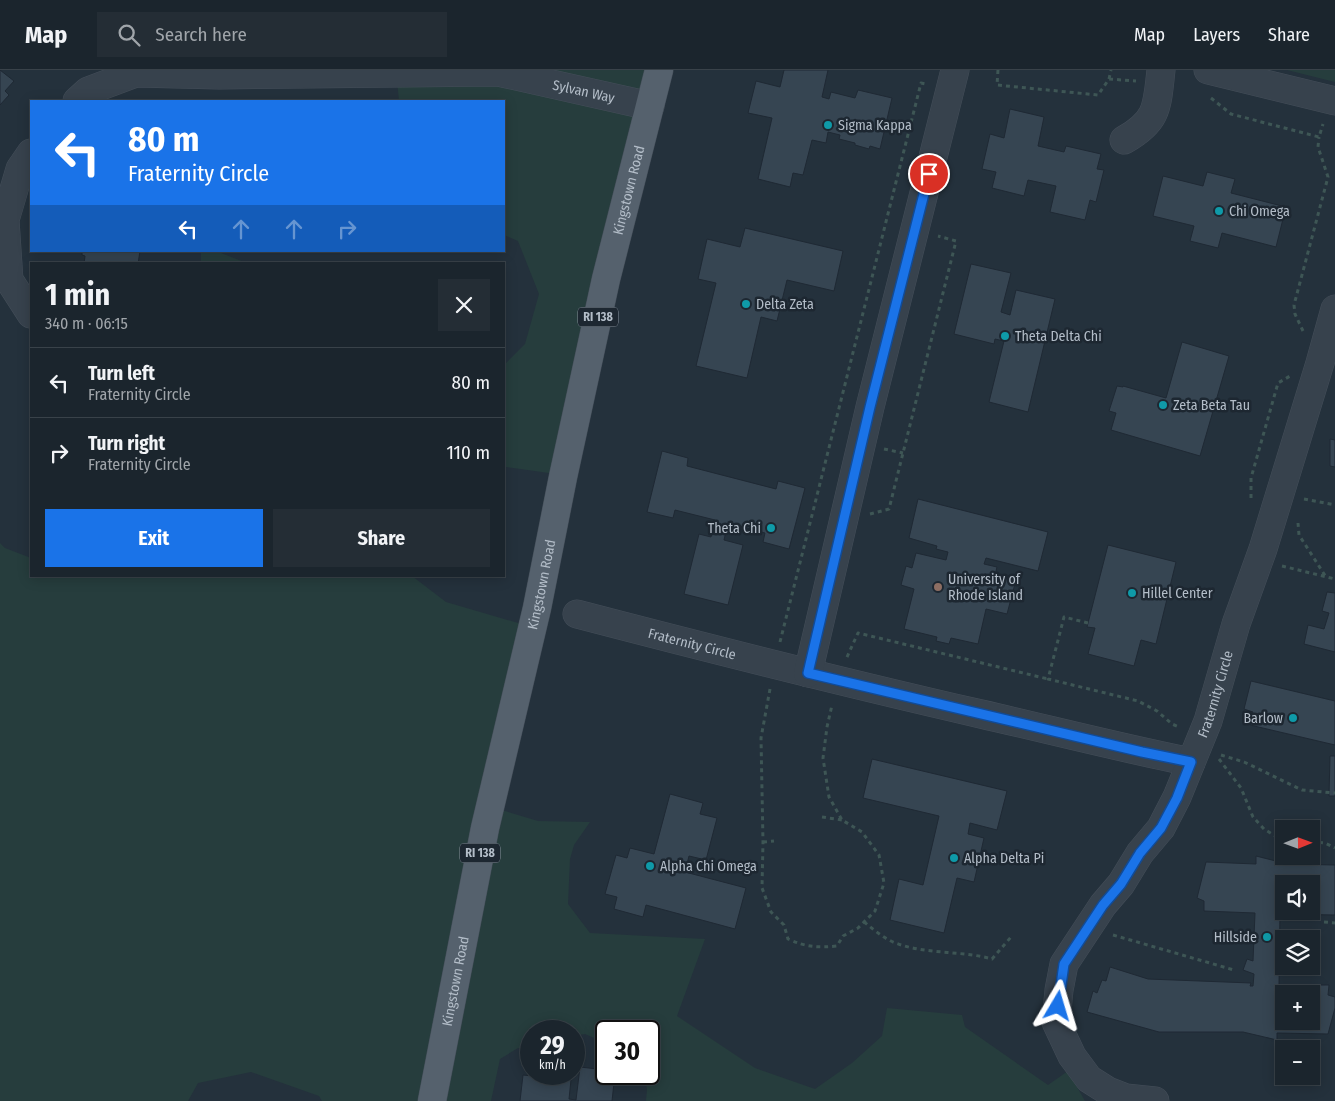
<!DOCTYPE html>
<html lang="en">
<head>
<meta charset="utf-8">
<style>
	body { margin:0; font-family:"Fira Sans Condensed",sans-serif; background:#242d35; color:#f1f3f6; height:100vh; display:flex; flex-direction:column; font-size:19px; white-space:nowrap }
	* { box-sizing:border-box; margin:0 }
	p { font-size:16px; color:#a0a5aa }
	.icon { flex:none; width:28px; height:28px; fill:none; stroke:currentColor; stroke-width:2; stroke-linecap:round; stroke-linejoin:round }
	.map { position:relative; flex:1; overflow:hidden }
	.side { position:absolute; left:30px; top:192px; width:475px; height:315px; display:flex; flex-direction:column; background:#1b252d; border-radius:0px; box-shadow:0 2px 12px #0003,0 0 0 1px #394249 }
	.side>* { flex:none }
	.guide { position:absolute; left:30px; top:30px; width:475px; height:152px; border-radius:0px; box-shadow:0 2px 12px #0003,0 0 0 1px #394249; background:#1a73e8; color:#fff; overflow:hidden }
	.needle { width:32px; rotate:89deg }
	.tools { position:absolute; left:1275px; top:750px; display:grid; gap:10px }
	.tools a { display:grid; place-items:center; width:45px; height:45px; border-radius:0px; background:#1b252d; box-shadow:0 2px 12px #0003,0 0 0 1px #394249; font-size:25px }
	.speed { position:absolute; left:520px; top:950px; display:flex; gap:10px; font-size:25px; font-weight:700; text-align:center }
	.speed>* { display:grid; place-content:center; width:65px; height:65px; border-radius:50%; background:#1b252d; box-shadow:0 2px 12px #0003,0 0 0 1px #394249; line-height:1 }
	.speed small { font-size:12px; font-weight:400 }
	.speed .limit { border:2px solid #111; border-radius:8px; background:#fff; color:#111 }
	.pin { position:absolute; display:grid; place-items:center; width:42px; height:42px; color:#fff; margin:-21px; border:2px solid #fff; border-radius:50%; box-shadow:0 1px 5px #0007 }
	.me { position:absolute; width:55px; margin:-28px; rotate:7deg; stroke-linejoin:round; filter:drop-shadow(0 0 4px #0008) }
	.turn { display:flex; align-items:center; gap:18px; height:105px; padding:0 15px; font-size:22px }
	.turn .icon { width:65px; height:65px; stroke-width:2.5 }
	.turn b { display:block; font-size:35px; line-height:42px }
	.lanes { display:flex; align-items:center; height:48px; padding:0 15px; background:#0003; justify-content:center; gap:25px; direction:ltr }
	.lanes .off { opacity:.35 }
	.round { display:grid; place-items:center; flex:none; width:52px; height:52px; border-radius:0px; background:#242d35 }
	.head { display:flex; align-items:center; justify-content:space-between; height:85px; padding:0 15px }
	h1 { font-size:30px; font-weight:700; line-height:38px }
	.action { display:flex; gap:10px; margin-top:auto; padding:10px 15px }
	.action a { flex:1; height:58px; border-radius:0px; background:#1a73e8; color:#fff; font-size:20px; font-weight:700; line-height:58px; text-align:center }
	.action a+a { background:#242d35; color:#f1f3f6 }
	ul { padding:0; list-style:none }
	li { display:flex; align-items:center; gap:15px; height:70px; padding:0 15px; border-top:1px solid #394249 }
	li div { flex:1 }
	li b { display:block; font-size:19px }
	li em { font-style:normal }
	header { display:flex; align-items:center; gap:30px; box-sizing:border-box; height:70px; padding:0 25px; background:#1b252d; border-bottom:1px solid #394249 }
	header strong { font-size:24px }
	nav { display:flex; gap:28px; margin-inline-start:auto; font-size:18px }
	.search { width:350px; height:45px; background:#242d35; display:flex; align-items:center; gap:12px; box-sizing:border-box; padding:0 18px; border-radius:0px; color:#a0a5aa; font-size:19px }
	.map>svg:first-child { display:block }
</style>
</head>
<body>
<header>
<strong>Map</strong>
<div class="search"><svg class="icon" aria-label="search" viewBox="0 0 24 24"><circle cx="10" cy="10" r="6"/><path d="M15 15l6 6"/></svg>Search here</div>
<nav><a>Map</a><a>Layers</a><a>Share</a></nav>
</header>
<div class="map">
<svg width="1335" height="1031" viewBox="0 0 1335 1031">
	<rect width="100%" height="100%" fill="#24313c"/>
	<path fill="#263d3d" d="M396,0h258l-98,404 -50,-7 -2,-2v-100l21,-21 14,-50 -21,-53 -14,-6v-134h-105z
		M1287,0h48v12z
		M201,181h15l33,13h-48z
		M0,473l5,5 26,10v18h381l34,26 79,23 -40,180 53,16 52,1 -16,23 -4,14 -2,45 22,29 115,6 -28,77 78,52 60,21 37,-26 30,-27 5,-28 75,7 3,12 83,58 20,-14 17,30h-439l1,-12 -3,-15h5v-43h-43v12l-21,-9 -11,2v-5h-43v17h-13l-18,11 -9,42h-169l-3,-5 -68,-24 -53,11 -10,18h-188z"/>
	<path fill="#364552" stroke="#1f2934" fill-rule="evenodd" d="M0,0l14,11 -9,10 4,4 -9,10z
		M784,0h44l-6,27 7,2 2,-7 24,6 3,-8 34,8 -12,51 -10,-3 -1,3 -14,-4v-2l-16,-4 1,-4 -12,-3 -2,11 -14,-3 -9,35 -10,-2 -3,14 -32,-8 14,-61 -24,-5 8,-32 24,6z
		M1010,39l34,8 -6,29 26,6 2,-6 35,8 -4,15 7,1 -8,32 -6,-2 -5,20 -35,-8 6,-26 -28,-6 -4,16 -32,-8 4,-16 -14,-3 8,-35 14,4z
		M1207,102l28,7 -4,14 55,14 -10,40 -54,-14 -4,15 -28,-7 4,-15 -41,-10 10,-40 40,10z
		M745,158l98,23 -9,40 -47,-11 -10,41 -16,-4 -14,61 -51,-12 20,-83 -18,-4 9,-40 33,8z
		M82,181h58l-2,13h-54l1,-8 -3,-1z
		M971,194l40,9 -10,39 9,3 6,-25 39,9 -27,113 -39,-10 15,-61 -9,-2 -1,5 -40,-10z
		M1182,272l47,14 -29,100 -89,-26 5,-17 -7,-2 8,-25 6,1v-1l43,12z
		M1330,369l5,1v27l-5,-1z
		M662,381l26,7 -1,8 89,23 2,-8 27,7 -16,61 -26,-7 2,-9 -37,-10 -4,17 19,5 -15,60 -44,-11 15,-60 12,3 4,-17 -40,-10 -2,8 -26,-6z
		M918,429l130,33 -10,39 -52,-13 -2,6 13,3 -2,8 21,5 -9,34 -21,-5 -8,35 -27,-6 -2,6 -13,-3 1,-4 -33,-8 10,-40 -13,-4 5,-19 6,2 4,-15 30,7 2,-8 -12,-3 1,-3 -28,-8z
		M1108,475l68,17 -20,82 -15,-4 -7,26 -46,-12 7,-26 -8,-1z
		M1327,522l8,1v59l-31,-8 4,-19 16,4 5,-16 -7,-2z
		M1251,611l84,20v44l-85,-20 3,-13 -9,-3z
		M1330,686h5v40h-6z
		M872,689l135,32 -10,39 -27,-7 -2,11 16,4 -10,44 -17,-4 -13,55 -54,-13 9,-41 24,6 16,-69 -76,-18z
		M670,724l33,9 -3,11 17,4 -11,42 -17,-4 -4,16 61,16 -11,41 -89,-24 -3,12 -29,-8 3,-12 -12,-3 11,-39 11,3 3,-10 24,6z
		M1256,786l32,8 47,1v50l-55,-1 -1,71h50l-1,10 7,2v11l-7,26 -51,-1v7l-34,-8h-84l-72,-20 6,-21 4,2 5,-13 4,1 4,-14 38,12 103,4 -1,3h3l1,-12 -11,-4 4,-11 6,2 2,-48 -51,-2v-10l-7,-3 9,-36 50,2zM1284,814h27v27h-27zM1284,924h27v27h-27z
		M580,997l26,3v4h9l-3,27h-92l3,-26 48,5 -2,19 7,1z"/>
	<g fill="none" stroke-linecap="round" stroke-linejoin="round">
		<defs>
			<g id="minor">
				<path d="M1208,0l127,31"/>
				<path id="s1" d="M77,31l11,-10 48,-18 83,2 279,-3 152,34"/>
				<path d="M1124,70c34,-19 33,-33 37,-70"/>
				<path d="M31,83l-11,16 -15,51 4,60 22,34"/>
				<path id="s2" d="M577,544c134,35 269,69 404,100 70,16 140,34 210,48"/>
				<path d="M808,603l62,-266 85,-337"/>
				<path id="s3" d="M1155,1031l-29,-3 -18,-7 -19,-12 -17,-23 -16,-34 3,-32 5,-26 39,-59 18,-21 19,-31 21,-25 16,-31 31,-76 28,-97 27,-75 57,-186 15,-54"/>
			</g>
			<g id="major">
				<path id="s4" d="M432,1031l53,-273 52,-220 26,-131 43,-198 53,-209"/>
			</g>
		</defs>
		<use href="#minor" stroke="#444e59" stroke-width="29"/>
		<use href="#major" stroke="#444e59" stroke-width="29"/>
		<path stroke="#3e5655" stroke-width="3" stroke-dasharray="4 4" stroke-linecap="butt" d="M998,0l-1,15 101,10 11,-16 27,2
			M1109,9l2,-9
			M1211,28l20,16 88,23 4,-13
			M1303,261l-8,-17 -1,-9 34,-128 -10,-30 1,-10
			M884,379l19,4
			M1251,428v-20l27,-95 12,-7
			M1304,429l31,6
			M870,444l19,-5 67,-268 -18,-5
			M1298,453l1,12 27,42
			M1282,496l53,13
			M1088,553l-24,-6 -16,62 90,22 19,10 15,13 7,3
			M780,572l141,-559 5,1
			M847,587l11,-24 190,46
			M770,619l-9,49 2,104 -1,46 9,24 13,13 4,14c18,8 29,9 49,7l6,-10 15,-8 17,-17 9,-28 -5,-28 -17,-23 -20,-12 -13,-23 -6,-39 4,-31 5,-22
			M1221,685l23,7 58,28 33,3
			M1219,689l22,29 12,29 11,12 13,8 7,1
			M822,747l20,3
			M763,772l11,-1
			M1311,772l14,1 10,5
			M864,852c9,7 18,15 29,20 31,13 67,8 99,17l19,-22
			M1324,852l11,1
			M1113,865l121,35"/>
		<use href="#minor" stroke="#37424d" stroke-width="28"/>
		<use href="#major" stroke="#55616d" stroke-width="28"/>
	</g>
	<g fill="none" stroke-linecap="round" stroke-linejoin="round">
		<defs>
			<path id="route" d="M929,104l-59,233 -62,266 334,79 49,10 -14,36 -16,30 -21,25 -19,31 -18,21 -39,59 -6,42"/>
		</defs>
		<use href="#route" stroke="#114b97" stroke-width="12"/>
		<use href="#route" stroke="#1a73e8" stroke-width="9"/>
	</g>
	<g fill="#0f9aa8" stroke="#1d2731" stroke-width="2">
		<circle cx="828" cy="55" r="5"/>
		<circle cx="1219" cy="141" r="5"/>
		<circle cx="746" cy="234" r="5"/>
		<circle cx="1005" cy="266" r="5"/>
		<circle cx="1163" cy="335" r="5"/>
		<circle cx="771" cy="458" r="5"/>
		<circle cx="1132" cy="523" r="5"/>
		<circle cx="1293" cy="648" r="5"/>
		<circle cx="954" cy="788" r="5"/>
		<circle cx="650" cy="796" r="5"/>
		<circle cx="1267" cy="867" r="5"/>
	</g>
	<circle fill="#8d6e63" stroke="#1d2731" stroke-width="2" cx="938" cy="517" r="5"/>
	<g text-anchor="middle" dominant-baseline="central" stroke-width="5" stroke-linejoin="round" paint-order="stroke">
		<g fill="#1d2731" stroke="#86909b" stroke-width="1">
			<rect x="578" y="237.5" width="40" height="19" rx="4"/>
			<rect x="460" y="773.5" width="40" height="19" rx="4"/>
		</g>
		<g font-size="12" font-weight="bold" fill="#b3bdc8">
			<text x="598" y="247">RI 138</text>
			<text x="480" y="783">RI 138</text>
		</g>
		<g font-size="14" fill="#b3bdc8" stroke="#1d2731">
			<text stroke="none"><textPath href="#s1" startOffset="516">Sylvan Way</textPath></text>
			<text stroke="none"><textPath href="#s4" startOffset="932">Kingstown Road</textPath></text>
			<text stroke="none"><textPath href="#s4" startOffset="528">Kingstown Road</textPath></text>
			<text stroke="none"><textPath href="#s2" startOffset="119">Fraternity Circle</textPath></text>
			<text stroke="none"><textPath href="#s3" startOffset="508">Fraternity Circle</textPath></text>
			<text stroke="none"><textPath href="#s4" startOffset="122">Kingstown Road</textPath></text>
		</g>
		<g font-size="14" fill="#b3bdc8" stroke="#1d2731" text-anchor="start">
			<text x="838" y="55">Sigma Kappa</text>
			<text x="1229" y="141">Chi Omega</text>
			<text x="756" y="234">Delta Zeta</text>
			<text x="1015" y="266">Theta Delta Chi</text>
			<text x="1173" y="335">Zeta Beta Tau</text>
			<text x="761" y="458" text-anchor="end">Theta Chi</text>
			<text x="948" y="509">University of<tspan x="948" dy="16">Rhode Island</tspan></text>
			<text x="1142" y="523">Hillel Center</text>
			<text x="1283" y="648" text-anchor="end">Barlow</text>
			<text x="964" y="788">Alpha Delta Pi</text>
			<text x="660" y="796">Alpha Chi Omega</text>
			<text x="1257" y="867" text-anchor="end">Hillside</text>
		</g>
	</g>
</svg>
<div class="tools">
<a><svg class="needle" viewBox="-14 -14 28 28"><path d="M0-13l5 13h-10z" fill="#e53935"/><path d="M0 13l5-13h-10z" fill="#a0a5aa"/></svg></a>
<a><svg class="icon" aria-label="sound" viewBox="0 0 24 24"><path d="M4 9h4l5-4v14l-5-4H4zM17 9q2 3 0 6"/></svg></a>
<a><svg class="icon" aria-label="layers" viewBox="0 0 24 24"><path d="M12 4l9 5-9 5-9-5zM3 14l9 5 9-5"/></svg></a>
<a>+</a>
<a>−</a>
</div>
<div class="speed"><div>29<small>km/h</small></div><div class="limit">30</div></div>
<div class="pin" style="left:929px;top:104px;background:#d93025"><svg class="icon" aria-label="arrive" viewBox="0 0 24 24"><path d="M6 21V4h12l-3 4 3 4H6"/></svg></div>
<svg class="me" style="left:1058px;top:936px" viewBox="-20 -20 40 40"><path d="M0-17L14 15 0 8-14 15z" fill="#1a73e8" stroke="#fff" stroke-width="4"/></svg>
<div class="guide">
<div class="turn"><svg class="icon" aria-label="left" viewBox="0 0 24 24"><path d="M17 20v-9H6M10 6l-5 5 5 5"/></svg><div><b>80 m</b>Fraternity Circle</div></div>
<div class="lanes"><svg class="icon" aria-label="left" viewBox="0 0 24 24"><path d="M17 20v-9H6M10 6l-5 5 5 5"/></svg><svg class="icon off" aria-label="ahead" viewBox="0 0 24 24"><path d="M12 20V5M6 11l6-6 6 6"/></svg><svg class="icon off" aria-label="ahead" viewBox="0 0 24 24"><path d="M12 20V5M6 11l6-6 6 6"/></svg><svg class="icon off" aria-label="right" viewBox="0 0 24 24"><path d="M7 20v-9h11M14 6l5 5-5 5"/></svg></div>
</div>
<section class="side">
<div class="head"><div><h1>1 min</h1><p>340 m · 06:15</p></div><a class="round"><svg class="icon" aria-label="close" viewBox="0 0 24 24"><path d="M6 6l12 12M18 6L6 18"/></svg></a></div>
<ul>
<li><svg class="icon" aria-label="left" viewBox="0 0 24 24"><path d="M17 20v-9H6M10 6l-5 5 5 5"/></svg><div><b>Turn left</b><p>Fraternity Circle</p></div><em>80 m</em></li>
<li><svg class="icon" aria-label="right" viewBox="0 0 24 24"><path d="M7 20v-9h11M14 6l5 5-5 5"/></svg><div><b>Turn right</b><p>Fraternity Circle</p></div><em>110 m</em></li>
</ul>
<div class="action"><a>Exit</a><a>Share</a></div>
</section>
</div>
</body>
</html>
